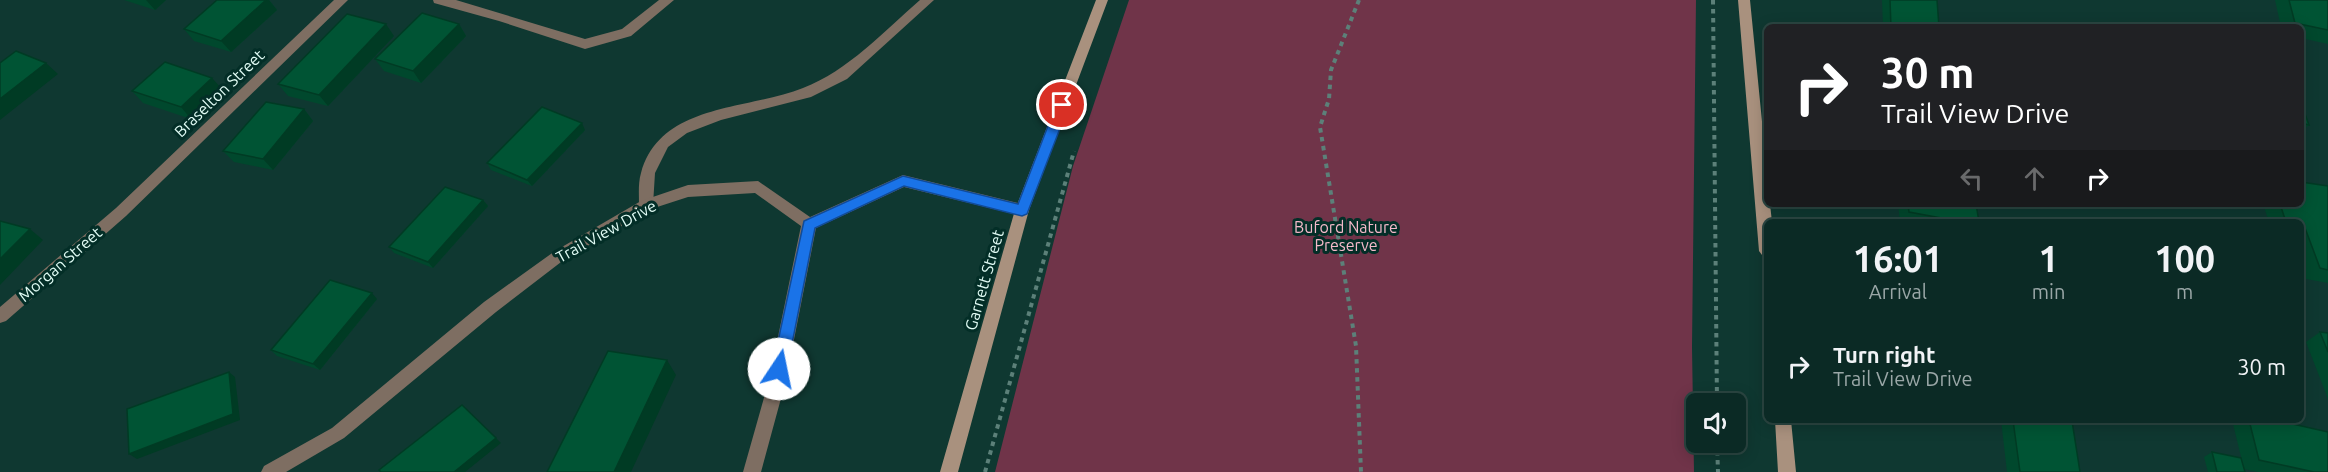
<!DOCTYPE html>
<html lang="en">
<head>
<meta charset="utf-8">
<style>
	body { margin:0; font-family:Ubuntu,sans-serif; background:#193632; color:#f1f3f6; height:100vh; display:flex; flex-direction:column; font-size:22px; white-space:nowrap }
	* { box-sizing:border-box; margin:0 }
	p { font-size:20px; color:#9aa7a7 }
	.icon { flex:none; width:33px; height:33px; fill:none; stroke:currentColor; stroke-width:2; stroke-linecap:round; stroke-linejoin:round }
	.map { position:relative; flex:1; overflow:hidden }
	.panel { position:absolute; left:1764px; top:219px; width:540px; height:204px; display:flex; flex-direction:column; background:#0b2a25; border-radius:9px; box-shadow:0 3px 15px #0003,0 0 0 2px #2b4642 }
	.panel>* { flex:none }
	.hud { position:absolute; left:1764px; top:24px; width:540px; height:183px; border-radius:9px; box-shadow:0 3px 15px #0003,0 0 0 2px #2b4642; background:#202124; color:#fff; overflow:hidden }
	.tools { position:absolute; left:1686px; top:393px; display:grid; gap:12px }
	.tools a { display:grid; place-items:center; width:60px; height:60px; border-radius:9px; background:#0b2a25; box-shadow:0 3px 15px #0003,0 0 0 2px #2b4642; font-size:30px }
	.pin { position:absolute; display:grid; place-items:center; width:51px; height:51px; color:#fff; margin:-26px; border:3px solid #fff; border-radius:50%; box-shadow:0 2px 6px #0007 }
	.me { position:absolute; width:66px; margin:-33px; rotate:11deg; stroke-linejoin:round; filter:drop-shadow(0 0 4px #0008) }
	.turn { display:flex; align-items:center; gap:21px; height:126px; padding:0 18px; font-size:27px }
	.turn .icon { width:78px; height:78px; stroke-width:2.5 }
	.turn b { display:block; font-size:42px; line-height:51px }
	.lanes { display:flex; align-items:center; height:57px; padding:0 18px; background:#0003; justify-content:center; gap:30px; direction:ltr }
	.lanes .off { opacity:.35 }
	.eta { display:flex; justify-content:space-evenly; align-items:center; height:102px; text-align:center }
	.eta b { font-size:36px; font-weight:700; line-height:42px }
	ul { padding:0; list-style:none }
	li { display:flex; align-items:center; gap:18px; height:90px; padding:0 18px }
	li div { flex:1 }
	li b { display:block; font-size:22px }
	li em { font-style:normal }
	.map>svg:first-child { display:block }
</style>
</head>
<body>
<div class="map">
<svg width="2328" height="472" viewBox="0 0 2328 472">
	<rect width="100%" height="100%" fill="#0f3831"/>
	<path fill="#703449" d="M1129,0h567l-4,347 2,125h-699l78,-306z"/>
	<g fill="none" stroke-linecap="round" stroke-linejoin="round">
		<path stroke="#5c8079" stroke-width="4" stroke-dasharray="4.5 4.5" stroke-linecap="butt" d="M1359,0l-28,70 -2,29 -9,28 36,219 5,126
			M1713,0l4,404
			M1717,442l1,30
			M985,472l89,-321"/>
		<path fill="#7e6e62" fill-rule="evenodd" d="M920,0h14l-87,79 -36,18 -90,23 -34,13 -19,14 -13,26 -2,32 -2,4h-10l-2,-4c0,-10 -1,-22 2,-32 19,-70 107,-63 162,-85 45,-17 81,-57 117,-88z"/>
		<path fill="#7e6e62" fill-rule="evenodd" d="M334,0h14l-222,216 -120,105 -6,2v-16l116,-99z
			M433,0h23l129,39 37,-10 37,-29h15l-43,36 -46,13 -86,-28 -65,-18z
			M903,175l119,29 5,2 2,4 -2,4 -5,2 -118,-29 -88,41 -30,152 -25,92h-18l26,-92 32,-154 -46,-33 -67,4 -37,12 -86,50 -69,53 -152,126 -58,34h-25l3,-6 68,-38 152,-126 71,-51 86,-50 47,-16 70,-4 52,36z"/>
		<path fill="#a9917e" fill-rule="evenodd" d="M1096,0h12l-79,210 -71,262h-18l75,-262z
			M1738,0h12l17,172v32h3l2,18h-5v35l-5,-2 -3,-4z
			M1775,420h16l5,52h-18z"/>
	</g>
	<path fill="#00482d" d="M124,0h42l-11,10z
		M217,0h52l8,10 -46,42 -37,-11 -10,-12z
		M1882,0h55l2,27h-56z
		M2275,0h53v44l-27,-6v-11h-20z
		M459,24l7,12 -45,47 -37,-12 -9,-12z
		M394,36l-66,70 -40,-10 -10,-12z
		M223,90l-32,29 -48,-16 -11,-12z
		M2301,103l8,22 -8,7z
		M304,109l9,12 -40,49 -39,-8 -11,-11z
		M585,130l-53,56 -41,-16 -4,-7z
		M2328,186v97l-22,-4 -5,-13v-44h-32l-6,-18h38z
		M483,200l5,6 -55,62 -39,-15 -5,-6z
		M1898,204h78l3,18h-79z
		M377,299l-57,71 -43,-14 -6,-6z
		M2320,332l8,1v66l-22,-57z
		M2001,420h68l11,52h-73z
		M2239,420h36l53,52h-70l-14,-3 -11,-45z
		M2212,452l33,20h-37l-4,-15z"/>
	<path fill="#003b24" d="M146,0h20l-11,10z
		M266,0h3l8,10 -46,42 -10,-11z
		M386,24l8,12 -66,70 -9,-11z
		M459,24l7,12 -45,47 -8,-12z
		M46,63l12,11 -58,46v-21z
		M212,78l11,12 -32,29 -10,-12z
		M304,109l9,12 -40,49 -10,-11z
		M582,123l3,7 -53,56 -5,-6z
		M483,200l5,6 -55,62 -5,-6z
		M30,229l13,11 -43,45v-26z
		M372,293l5,6 -57,71 -7,-6z
		M667,360l9,15 -45,97h-17z
		M229,372l6,5 5,43 -103,39 -8,-5z
		M496,438l5,5 -36,29h-11z"/>
	<path fill="#005434" stroke="#003b24" stroke-width="1.5" d="M217,0h49l-45,41 -37,-12z
		M1890,0h47l2,27h-48z
		M2289,0h39v30l-33,-7z
		M422,13l37,11 -46,47 -38,-12z
		M347,14l39,10 -67,71 -41,-11z
		M16,51l30,12 -46,36v-36z
		M165,62l47,16 -31,29 -49,-16z
		M266,102l38,7 -41,50 -40,-8z
		M2301,103l8,22 -8,-2z
		M542,107l40,16 -55,57 -40,-17z
		M2301,182l27,4v84l-8,-2 -15,-40h-4v-6h-15l-6,-18h21z
		M445,187l38,13 -55,62 -39,-15z
		M1908,204h68l3,18h-16l-54,-10z
		M0,221l30,8 -30,30z
		M330,280l42,13 -59,71 -42,-14z
		M2320,332l8,1v19z
		M608,351l59,9 -53,112h-67z
		M229,372l4,42 -104,40 -2,-45z
		M462,405l34,33 -42,34h-73l-2,-2z
		M2013,420h56l3,1 8,51h-60z
		M2249,420h26l53,12v40h-14l-55,-12z
		M2212,452l29,6 4,14h-28z"/>
	<path fill="#1a73e8" stroke="#114b97" stroke-width="1.5" d="M1062,100l7,5 -42,109 -5,2 -118,-30 -89,42 -28,141 -3,5 -5,2 -5,-2 -2,-5 32,-148 99,-45 115,28 38,-99z"/>
	<g text-anchor="middle" dominant-baseline="central" stroke-width="6" stroke-linejoin="round" paint-order="stroke">
		<g font-size="16" fill="#e1fcf5" stroke="#032e27">
			<text transform="translate(219 93) rotate(-44)">Braselton Street</text>
			<text transform="translate(606 231) rotate(-29)">Trail View Drive</text>
			<text transform="translate(60 264) rotate(-41)">Morgan Street</text>
			<text transform="translate(984 280) rotate(-74)">Garnett Street</text>
		</g>
		<g font-size="16" fill="#f5b9ca" stroke="#032e27">
			<text x="1346" y="227">Buford Nature<tspan x="1346" dy="18">Preserve</tspan></text>
		</g>
	</g>
</svg>
<div class="tools">
<a><svg class="icon" aria-label="sound" viewBox="0 0 24 24"><path d="M4 9h4l5-4v14l-5-4H4zM17 9q2 3 0 6"/></svg></a>
</div>
<div class="pin" style="left:1062px;top:105px;background:#d93025"><svg class="icon" aria-label="arrive" viewBox="0 0 24 24"><path d="M6 21V4h12l-3 4 3 4H6"/></svg></div>
<svg class="me" style="left:779px;top:369px" viewBox="-20 -20 40 40"><circle r="19" fill="#fff"/><path d="M0-13L10 11 0 6-10 11z" fill="#1a73e8"/></svg>
<div class="hud">
<div class="turn"><svg class="icon" aria-label="right" viewBox="0 0 24 24"><path d="M7 20v-9h11M14 6l5 5-5 5"/></svg><div><b>30 m</b>Trail View Drive</div></div>
<div class="lanes"><svg class="icon off" aria-label="left" viewBox="0 0 24 24"><path d="M17 20v-9H6M10 6l-5 5 5 5"/></svg><svg class="icon off" aria-label="ahead" viewBox="0 0 24 24"><path d="M12 20V5M6 11l6-6 6 6"/></svg><svg class="icon" aria-label="right" viewBox="0 0 24 24"><path d="M7 20v-9h11M14 6l5 5-5 5"/></svg></div>
</div>
<section class="panel">
<div class="eta">
<div><b>16:01</b><p>Arrival</p></div>
<div><b>1</b><p>min</p></div>
<div><b>100</b><p>m</p></div>
</div>
<ul>
<li><svg class="icon" aria-label="right" viewBox="0 0 24 24"><path d="M7 20v-9h11M14 6l5 5-5 5"/></svg><div><b>Turn right</b><p>Trail View Drive</p></div><em>30 m</em></li>
</ul>
</section>
</div>
</body>
</html>
